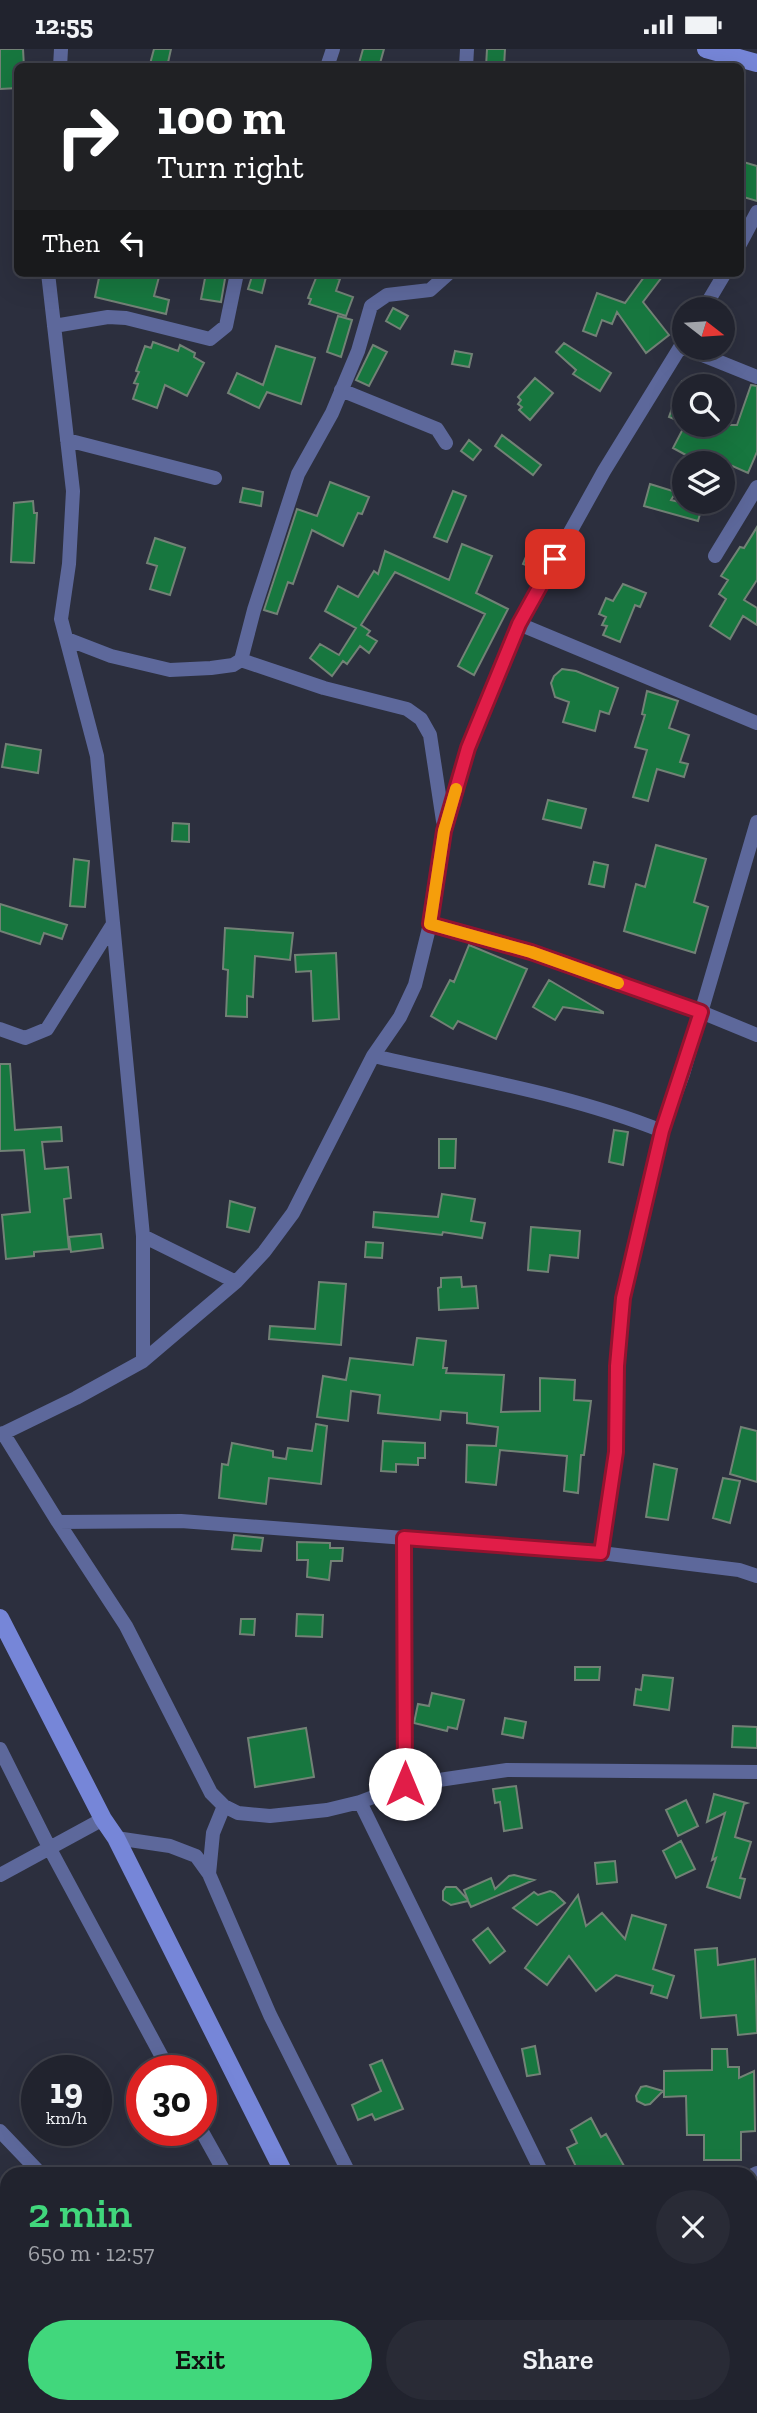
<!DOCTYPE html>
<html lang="en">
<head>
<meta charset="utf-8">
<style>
	body { margin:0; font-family:"Zilla Slab",serif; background:#292b36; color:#f1f3f6; height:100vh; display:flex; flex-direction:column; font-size:26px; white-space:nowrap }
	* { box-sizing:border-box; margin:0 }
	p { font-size:23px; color:#a2a4aa }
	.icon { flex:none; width:38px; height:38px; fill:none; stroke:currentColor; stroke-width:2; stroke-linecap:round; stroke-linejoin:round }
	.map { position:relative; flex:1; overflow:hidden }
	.panel { position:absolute; left:0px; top:2118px; width:758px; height:247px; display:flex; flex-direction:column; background:#21232e; border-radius:21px 21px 0 0; box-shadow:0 7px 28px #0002,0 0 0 2px #3e404a }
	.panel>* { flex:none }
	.hud { position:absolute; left:14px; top:14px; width:730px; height:214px; border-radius:10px; box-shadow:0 7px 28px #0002,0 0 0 2px #3e404a; background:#202124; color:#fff; overflow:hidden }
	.needle { width:46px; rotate:107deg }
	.tools { position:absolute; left:672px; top:248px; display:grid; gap:14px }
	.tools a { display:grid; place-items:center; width:63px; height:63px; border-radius:50%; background:#21232e; box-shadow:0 7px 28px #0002,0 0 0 2px #3e404a; font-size:35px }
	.speed { position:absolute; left:21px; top:2006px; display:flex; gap:14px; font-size:35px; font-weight:700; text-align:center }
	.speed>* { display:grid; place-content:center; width:91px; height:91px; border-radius:50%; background:#21232e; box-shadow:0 7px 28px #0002,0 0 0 2px #3e404a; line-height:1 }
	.speed small { font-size:18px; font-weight:400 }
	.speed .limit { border:10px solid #d22; background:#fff; color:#111 }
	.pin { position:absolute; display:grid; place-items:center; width:60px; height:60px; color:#fff; margin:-30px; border-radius:14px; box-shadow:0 4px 10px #0006 }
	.me { position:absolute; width:77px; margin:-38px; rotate:0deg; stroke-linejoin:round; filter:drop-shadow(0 0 5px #0008) }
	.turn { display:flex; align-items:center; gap:24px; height:147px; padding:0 28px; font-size:32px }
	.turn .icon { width:91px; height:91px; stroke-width:2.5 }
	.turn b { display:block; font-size:49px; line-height:60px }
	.then { display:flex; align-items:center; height:66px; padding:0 28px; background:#0003; gap:14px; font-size:26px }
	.round { display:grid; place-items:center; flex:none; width:74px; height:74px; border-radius:37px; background:#292b36 }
	.head { display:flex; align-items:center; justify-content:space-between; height:119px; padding:0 28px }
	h1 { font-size:42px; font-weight:600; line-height:52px; color:#41d77c }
	.cta { display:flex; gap:14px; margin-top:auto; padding:14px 28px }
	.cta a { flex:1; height:80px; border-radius:42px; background:#41d77c; color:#111; font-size:28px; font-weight:600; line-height:80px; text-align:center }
	.cta a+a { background:#292b36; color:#f1f3f6 }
	.status { display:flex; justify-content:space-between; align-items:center; height:49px; padding:0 35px; background:#21232e; direction:ltr }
	.status svg { height:19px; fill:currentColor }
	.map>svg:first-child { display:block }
</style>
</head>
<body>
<div class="status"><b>12:55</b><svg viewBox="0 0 49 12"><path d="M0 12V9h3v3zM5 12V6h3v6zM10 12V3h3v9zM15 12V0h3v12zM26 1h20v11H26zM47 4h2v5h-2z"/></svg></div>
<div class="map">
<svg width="757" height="2364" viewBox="0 0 757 2364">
	<rect width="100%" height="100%" fill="#2c2f3e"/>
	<path fill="#17773f" stroke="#728276" stroke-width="2" d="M0,0h23l1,18h-6v21l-18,1z
		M154,0h17l-4,18 -17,-3z
		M363,0h21l-5,18h-21z
		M487,0h18l-1,18h-18z
		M740,112l17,5v35l-17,-5z
		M100,224h44l15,4 -5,19 15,4 -3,14 -71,-17z
		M206,224h20l-5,29 -20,-3z
		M253,224h14l-5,20 -14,-4z
		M318,224l22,6 -4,12 17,6 -7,19 -37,-12 2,-5 -3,-1z
		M647,224h18l-22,29 26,33 -23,18 -29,-41 -5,12 -10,-4 -6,16 -13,-5 14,-38 28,10z
		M393,259l15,8 -8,13 -14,-8z
		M338,267l14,4 -11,37 -14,-5z
		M153,293l25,9 2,-6 15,8 -1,4 10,6 -17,33 -22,-11 -8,23 -24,-9 5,-15 -4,-1 5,-11 -3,-1 9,-25 6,2z
		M564,294l47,30 -11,18 -27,-17 3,-4 -20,-18z
		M373,296l14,7 -18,34 -13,-6z
		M276,297l39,12 -14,46 -34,-12 -8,16 -31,-15 9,-20 26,12z
		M455,302l17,3 -3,13 -17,-3z
		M535,329l18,15 -23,27 -11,-10 3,-3 -4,-3 3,-4 -3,-3z
		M682,332h2v42l-15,-6z
		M751,336l6,1v66l-9,21 -20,-9h-46l4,-9 -13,-7 12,-23h52z
		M502,386l39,30 -8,10 -38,-29z
		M469,391l12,10 -8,10 -12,-9z
		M330,433l39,15 -7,17 -4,-1 -15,33 -31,-16 -19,54 -5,-2 -11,32 -13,-4 33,-101 20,7z
		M650,435l26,8 -5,8 31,7 -4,14 -54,-15z
		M243,439l20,4 -2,14 -21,-4z
		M453,442l13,5 -19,46 -13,-5z
		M33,452l1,12h3l-3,50 -23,-1 3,-59z
		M757,478v53l-13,20 13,8v17l-14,-9 -13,23 -20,-13 16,-27 -7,-5 9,-14 -7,-4 19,-29 4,1z
		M155,489l30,10 -15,47 -20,-6 7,-23 -10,-3z
		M462,495l30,12 -16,37 32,16 -34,66 -16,-9 27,-52 -90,-42 -34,53 9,6 -3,4 10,6 -8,12 -9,-7 -13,18 -4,-3 -11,15 -22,-18 10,-14 19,11 17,-27 -31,-17 13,-25 20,11 16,-26 4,3 7,-23 64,29z
		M530,498l13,6 -7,16 -13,-5z
		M623,535l23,9 -6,14 -5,-2 -15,37 -17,-7 4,-9 -5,-1 4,-8 -7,-3 7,-16 7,3z
		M562,620l14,2 42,17 -9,26 -9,-3 -5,20 -32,-9 6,-20 -14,-5 -4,-14 3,-7z
		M647,642l31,10 -9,27 20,7 -9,27 8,2 -4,13 -27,-8 -9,32 -15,-4 14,-47 -12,-3 10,-32 -3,-1z
		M6,695l35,6 -3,23 -36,-6z
		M548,751l38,9 -5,19 -38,-9z
		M173,774l16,1v18l-17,-1z
		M656,796l50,14 -12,43 14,5 -13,46 -71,-22 12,-47 9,3z
		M74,810l15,2 -4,46 -15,-1z
		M594,813l14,3 -4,22 -15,-3z
		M0,855l67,21 -5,14 -18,-6 -4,11 -40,-13z
		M225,879l68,5 -3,27 -35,-4 -2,41 -6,-1v21l-21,-1 2,-46 -5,-1z
		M469,896l58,24 -31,70 -38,-18 -5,8 -22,-13 19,-36 4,2z
		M336,904l3,66 -26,2 -2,-50 -15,1 -1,-17z
		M549,931l54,32v1l-40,-6 -8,13 -22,-13z
		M0,1015h10l5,66 46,-3 1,14 -20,1 3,27 23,-2 3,31 -7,1 5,50 -35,3v4l-28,3 -4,-44 28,-3 -6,-62 -24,1z
		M614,1081l14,2 -5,33 -14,-3z
		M439,1090h17l-1,29h-16z
		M442,1145l33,5 -4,22 14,2 -3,15 -39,-6 -1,3 -69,-8 1,-15 64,5z
		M230,1152l25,7 -6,24 -22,-5z
		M531,1178l49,4 -2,27 -28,-3 -2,17 -20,-2z
		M101,1185l2,14 -32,4 -2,-15z
		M366,1193l17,1 -1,15 -17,-1z
		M461,1228l1,10 14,-1 2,22 -39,2 -1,-22 3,-1v-9z
		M319,1233l27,2 -5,61 -72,-6 1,-13 45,3z
		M417,1289l29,3 -3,27h4l-1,5 58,2 -3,37 39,-1v-33l35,2 -1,20 17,1 -7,54h-3l-3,38 -14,-2 3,-35 -67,-6 -4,35 -30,-3 1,-37 29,1 2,-19 -31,-4v-10l-26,-2 -1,9 -62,-7 2,-18 -29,-4 -3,30 -31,-4 6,-41 23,4 4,-22 63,7z
		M316,1375l11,2 -6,58 -52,-6 -3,26 -47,-6 3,-34 6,1 4,-22 41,8v6l13,2 2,-11 24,3z
		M741,1378l16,4v51l-27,-8z
		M383,1392l42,2v15h-7v7l-22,-1v8l-15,-1z
		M654,1415l23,5 -9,51 -22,-3z
		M723,1429l17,3 -10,42 -17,-5z
		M234,1486l29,3 -2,13 -29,-2z
		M297,1493l33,1v5h13l-1,13h-11l-2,19 -22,-3 1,-17h-11z
		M297,1565l26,1 -1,22 -26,-1z
		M241,1570h14l-1,16 -14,-1z
		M575,1618h25l-1,13h-24z
		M643,1626l30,3 -4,32 -35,-5 2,-16 5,1z
		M432,1644l32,7 -7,29 -9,-2 -1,4 -33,-8 4,-19 11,2z
		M505,1669l21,4 -3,16 -21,-4z
		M733,1677l24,1v21l-25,-1z
		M306,1679l8,49 -59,10 -7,-49z
		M516,1737l6,42 -18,3 -4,-29 -5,1 -2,-14z
		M714,1745l33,9 -3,1 -9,33 16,5 -11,36 5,1 -5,19 -33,-11 9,-29 -4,2 13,-47 -18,9z
		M686,1751l12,26 -20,10 -12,-26z
		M681,1792l14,28 -19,9 -13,-27z
		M615,1812l2,21 -20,2 -2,-21z
		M514,1826l20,5 -63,27 -3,-6 -17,4 -8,-5v-9l3,-4h10l12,13 -4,-10 27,-12 4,11 14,-13z
		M550,1842l5,2 10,10 -28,22 -24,-17 21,-16 4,3z
		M578,1846l8,31 16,-13 23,26 7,-24 34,10 -13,44 21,7 -7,22 -16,-5 2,-7 -37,-11 -20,16 -27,-35 -22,29 -22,-17z
		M488,1879l17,23 -15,12 -17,-23z
		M717,1899l1,17 37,-6 2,74 -19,2 -2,-20 -35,3 -6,-68z
		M535,1997l5,28 -13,2 -5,-27z
		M712,2000h15l1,18h11v11l15,-7 1,60 -14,1v28h-37v-25h-17l-1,-39 -22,1v-26l48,-1z
		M382,2011l21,49 -28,11 -3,-6 -14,6 -6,-15 29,-14 -11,-26z
		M646,2037l17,5 -13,13 -5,1 -8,-4 -1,-5 5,-9z
		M591,2069l10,19 5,-3 22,39h-49l-12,-25 10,-5 -6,-13z"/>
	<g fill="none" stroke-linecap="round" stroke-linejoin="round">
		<path stroke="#5d689b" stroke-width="14" d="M60,18l1,-18
			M327,18l6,-18
			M466,18l1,-18
			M740,195l17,-32
			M48,224l25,218 -4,73 -8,55 36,137 46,480v125
			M703,261l22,-37
			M54,277l54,-9 18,1 84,21 16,-13 11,-53
			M685,299l72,29
			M341,341l96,39 9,14
			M67,391l148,38
			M715,507l42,-69
			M519,575l238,99
			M67,590l44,17 59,14 41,-2 22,-3 8,-5 13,-50 44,-136 34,-61 26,-62 13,-45 16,-11 43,-5 19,-17
			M241,611l83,28 83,21 14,10 9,16 13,86
			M430,875l101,28 170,60 56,23
			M0,980l25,9 22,-9 66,-105
			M373,1007c96,22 197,38 289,75l21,-57 74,-252
			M143,1187l93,46
			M3,1384l55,89 68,104 85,167 13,13 14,7 32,3 57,-6 33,-8 45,-17 102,-15 250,2
			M0,1386l76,-37 67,-37 93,-79 28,-30 29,-39 80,-157 27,-39 15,-32 15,-61 14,-93 24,-83 51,-124 85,-153 80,-130
			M58,1473l123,-1 420,32 138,17 18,6
			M404,1489l1,247
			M601,1504l15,-101 1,-86 6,-68 39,-167
			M0,1700l50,100 119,221
			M360,1753l182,371
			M116,1789l54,8 26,10 13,18 61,141 79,158
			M209,1825l4,-41 11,-27
			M0,1826l103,-56
			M201,2081l24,43
			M0,2082l40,42
			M751,2127l6,-3
			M751,2221l6,2
			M344,2357l3,7
			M573,2357l1,7
			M116,2361l1,-4
			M282,2364l2,-7"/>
		<path stroke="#7686d8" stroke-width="18" d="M706,0l51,14
			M0,1569l103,201 13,19 168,335
			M401,2357l4,7"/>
	</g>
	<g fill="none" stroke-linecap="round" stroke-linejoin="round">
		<defs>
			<path id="route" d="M405,1735l-1,-246 197,15 15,-101 1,-86 6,-68 39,-167 39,-119 -170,-60 -101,-28 14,-93 24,-83 51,-124 36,-65"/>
		</defs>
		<use href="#route" stroke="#92132f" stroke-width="18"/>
		<use href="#route" stroke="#e11d48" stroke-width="12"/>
		<path stroke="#f59e0b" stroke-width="12" d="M456,740l-12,42 -14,93 101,28 87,31"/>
	</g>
</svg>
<div class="tools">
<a><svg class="needle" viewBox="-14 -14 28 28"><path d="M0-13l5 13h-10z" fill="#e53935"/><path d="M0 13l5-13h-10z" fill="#a2a4aa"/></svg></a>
<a><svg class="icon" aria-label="search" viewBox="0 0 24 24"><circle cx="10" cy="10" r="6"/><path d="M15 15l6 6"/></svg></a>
<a><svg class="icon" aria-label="layers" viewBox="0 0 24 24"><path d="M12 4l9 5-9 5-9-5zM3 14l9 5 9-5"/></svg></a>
</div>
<div class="speed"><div>19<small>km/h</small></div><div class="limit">30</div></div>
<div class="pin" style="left:555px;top:510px;background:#d93025"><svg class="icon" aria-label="arrive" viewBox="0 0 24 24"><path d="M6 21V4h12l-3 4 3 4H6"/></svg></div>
<svg class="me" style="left:405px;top:1735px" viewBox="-20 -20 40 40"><circle r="19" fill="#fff"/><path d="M0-13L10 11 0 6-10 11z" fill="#e11d48"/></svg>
<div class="hud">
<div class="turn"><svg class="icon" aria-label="right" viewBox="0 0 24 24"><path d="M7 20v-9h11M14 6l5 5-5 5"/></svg><div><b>100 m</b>Turn right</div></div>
<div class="then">Then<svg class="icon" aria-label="left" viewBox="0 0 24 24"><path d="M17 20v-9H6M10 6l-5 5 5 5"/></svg></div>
</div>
<section class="panel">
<div class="head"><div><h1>2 min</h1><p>650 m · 12:57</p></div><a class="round"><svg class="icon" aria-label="close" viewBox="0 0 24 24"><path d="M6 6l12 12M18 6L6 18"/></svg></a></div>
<div class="cta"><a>Exit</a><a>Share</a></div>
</section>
</div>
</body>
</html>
